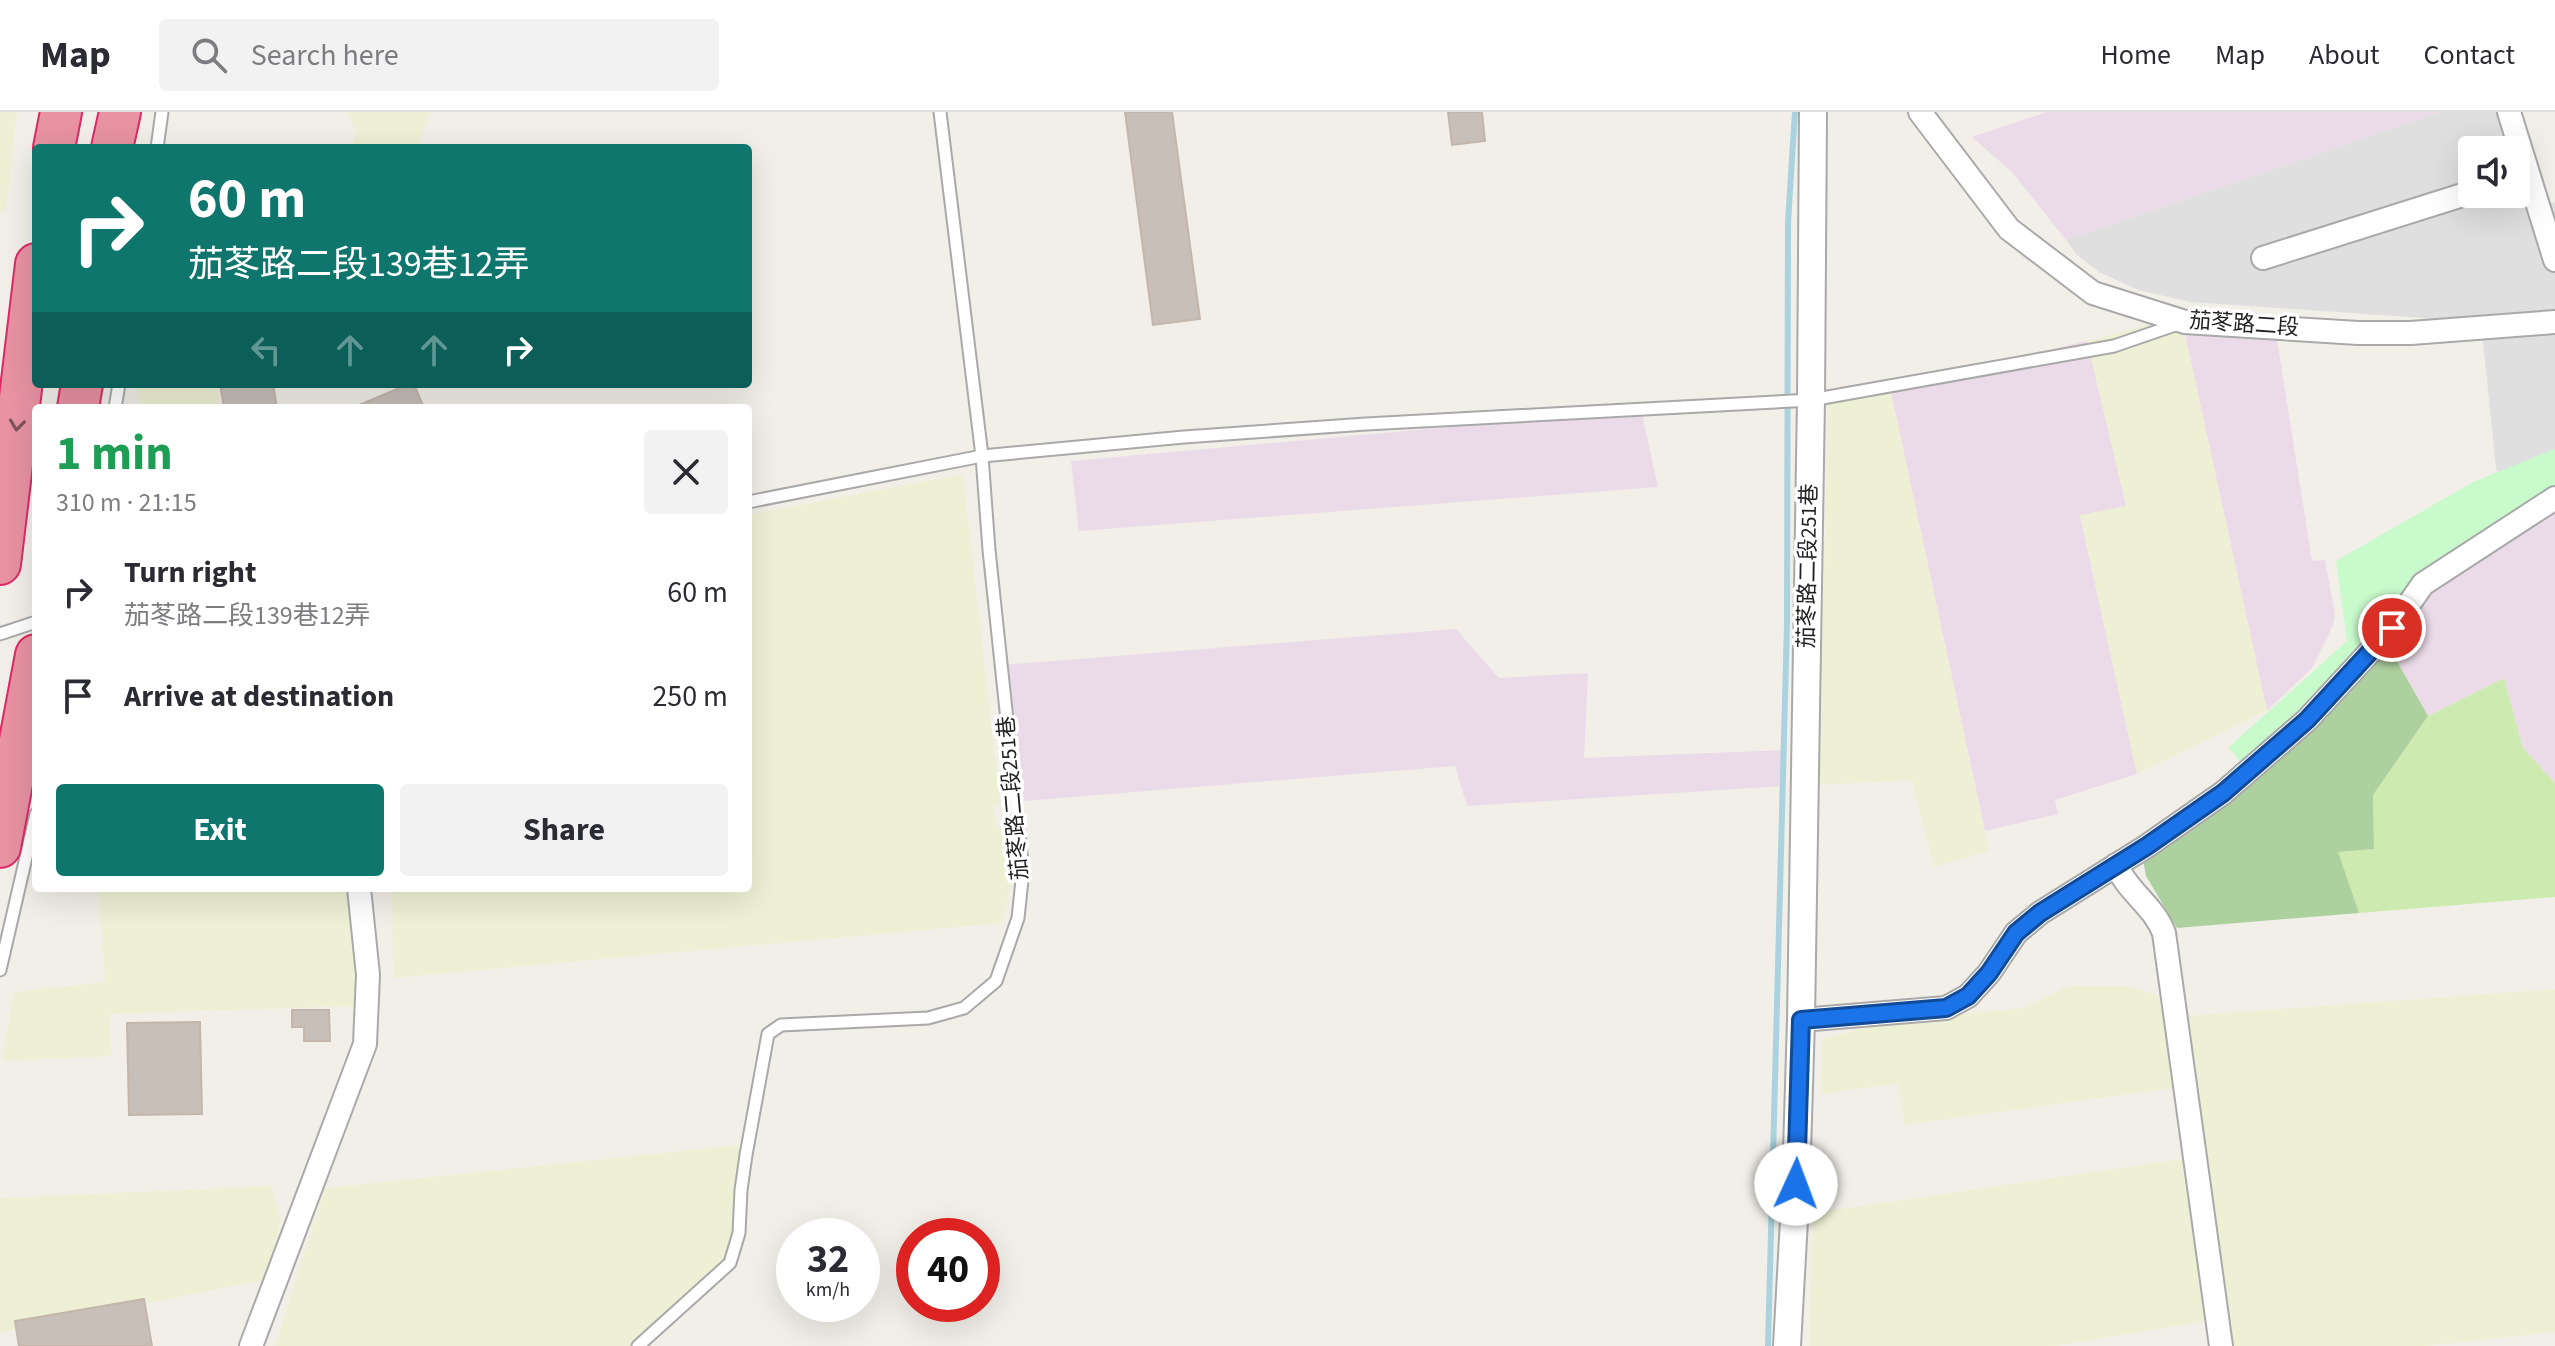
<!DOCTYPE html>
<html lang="en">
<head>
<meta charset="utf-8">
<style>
	body { margin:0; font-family:"Source Sans 3","Noto Sans TC",sans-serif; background:#f2f2f3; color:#2b2b33; height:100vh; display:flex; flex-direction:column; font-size:30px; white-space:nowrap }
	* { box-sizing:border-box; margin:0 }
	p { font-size:26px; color:#7c7c81 }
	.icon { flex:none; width:44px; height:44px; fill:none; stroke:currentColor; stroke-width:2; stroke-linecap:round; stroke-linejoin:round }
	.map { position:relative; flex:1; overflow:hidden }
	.panel { position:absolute; left:32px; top:292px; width:720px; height:488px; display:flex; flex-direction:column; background:#fff; border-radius:8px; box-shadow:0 8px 32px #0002 }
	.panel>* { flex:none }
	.top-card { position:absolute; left:32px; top:32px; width:720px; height:244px; border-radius:8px; box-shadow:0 8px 32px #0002; background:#0f766e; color:#fff; overflow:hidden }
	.tools { position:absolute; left:2458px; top:24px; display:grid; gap:16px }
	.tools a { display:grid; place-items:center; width:72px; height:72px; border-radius:8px; background:#fff; box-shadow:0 8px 32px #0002; font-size:40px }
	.speed { position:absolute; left:776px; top:1106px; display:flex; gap:16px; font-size:40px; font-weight:700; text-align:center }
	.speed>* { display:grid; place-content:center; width:104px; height:104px; border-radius:50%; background:#fff; box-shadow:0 8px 32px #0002; line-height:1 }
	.speed small { font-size:20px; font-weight:400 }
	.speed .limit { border:12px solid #d22; background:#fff; color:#111 }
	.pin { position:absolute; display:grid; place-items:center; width:68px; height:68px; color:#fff; margin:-34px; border:4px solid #fff; border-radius:50%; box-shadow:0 2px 8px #0007 }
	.me { position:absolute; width:88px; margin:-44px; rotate:2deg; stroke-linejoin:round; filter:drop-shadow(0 0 6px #0008) }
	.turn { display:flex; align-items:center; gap:28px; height:168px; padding:0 24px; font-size:36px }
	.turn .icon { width:104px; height:104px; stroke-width:2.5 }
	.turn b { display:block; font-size:56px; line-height:68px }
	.lanes { display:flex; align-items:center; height:76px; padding:0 24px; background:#0003; justify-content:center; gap:40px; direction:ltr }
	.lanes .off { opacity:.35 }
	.round { display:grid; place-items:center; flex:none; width:84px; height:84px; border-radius:8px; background:#f2f2f3 }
	.overview { display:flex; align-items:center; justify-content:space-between; height:136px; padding:0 24px }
	h1 { font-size:48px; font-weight:700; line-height:60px; color:#1e9e55 }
	.primary-button { display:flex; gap:16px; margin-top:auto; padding:16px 24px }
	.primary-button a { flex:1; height:92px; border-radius:8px; background:#0f766e; color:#fff; font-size:32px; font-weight:700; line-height:92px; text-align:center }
	.primary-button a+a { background:#f2f2f3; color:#2b2b33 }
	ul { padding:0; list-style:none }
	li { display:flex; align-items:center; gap:24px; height:104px; padding:0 24px }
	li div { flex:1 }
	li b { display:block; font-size:30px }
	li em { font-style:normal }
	header { display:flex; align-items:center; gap:48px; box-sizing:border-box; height:112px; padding:0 40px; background:#fff; border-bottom:2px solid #e1e1e2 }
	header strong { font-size:38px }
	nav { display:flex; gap:44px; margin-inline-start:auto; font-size:28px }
	.search { width:560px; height:72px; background:#f2f2f3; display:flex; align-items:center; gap:20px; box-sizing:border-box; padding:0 28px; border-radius:8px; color:#7c7c81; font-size:30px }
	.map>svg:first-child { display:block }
</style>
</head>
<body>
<header>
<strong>Map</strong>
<div class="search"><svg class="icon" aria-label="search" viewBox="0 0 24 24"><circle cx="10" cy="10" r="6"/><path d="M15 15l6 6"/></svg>Search here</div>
<nav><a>Home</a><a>Map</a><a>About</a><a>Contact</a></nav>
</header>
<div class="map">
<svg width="2555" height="1234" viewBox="0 0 2555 1234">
	<rect width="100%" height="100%" fill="#f2efe9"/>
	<path fill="#e0dfdf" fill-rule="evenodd" d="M2440,0h69l37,93 9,-3v294l-38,21 -21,-49 -15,-146 -291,-20 -52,-12 -39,-18 -22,-17 -11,-15zM2472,38h44v44h-44z"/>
	<path fill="#ebdbe8" d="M2047,0h393l-374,128 -54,-68 -40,-35z
		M2181,204l94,11 37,234 13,-1 10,54 -2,11 -21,43 -45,43z
		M2087,229l40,166 -47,9 57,258 -82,26 3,14 -73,17 -95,-443z
		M1641,298l17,77 -579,44 -8,-70z
		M2555,384v287l-32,-35 -19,-70 -76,38 -47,-83 41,-55z
		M1456,517l43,49 89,-5 -4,85 201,-8 -3,36 -315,20 -12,-40 -431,35 -21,-136z"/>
	<path fill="#eef0d5" d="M0,0h17l-11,98 -6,3z
		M347,0h83l-13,36h-66l6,-16z
		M2181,204l86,395 -130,63 -57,-259 46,-9 -39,-165z
		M135,272h82l4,24h-80z
		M1890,276l99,463 -55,16 -22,-87 -93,5 9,-386z
		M963,362l37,329 -7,3 3,21 13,1 2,56 -9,39 -609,55 -1,-90h356v-373z
		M98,776h262l1,118 -252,8 3,42 -110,5 12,-69 91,-10z
		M2069,874h58l40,12 14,89 -277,38 -5,-42 -78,11 1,-55 70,-18 130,-13z
		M2555,877v343l-131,14h-198l-43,-330z
		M739,1033v90l-9,20 -100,91h-355l50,-158z
		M2182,1047l10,5 21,156 -158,26h-246l4,-133z
		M271,1074l10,33 -14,60 -267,54v-135z"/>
	<path fill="#cdebb0" d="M2504,566l19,70 32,35v114l-196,16 -22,-61 37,-3 -1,-54 55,-79z"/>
	<path fill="#add19e" d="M2381,521l47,83 -55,79 1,54 -36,3 21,61 -182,15 -31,-52 -4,-22 96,-68z"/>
	<path fill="#c8facc" d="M2555,337v42l-166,113 -2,22 -82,89 -62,51 -14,-19 118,-106 -11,-80 137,-79z"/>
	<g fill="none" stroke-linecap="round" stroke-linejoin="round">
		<path stroke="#aad3df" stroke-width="6" d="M1768,1234l19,-723 1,-401 7,-110"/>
	</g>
	<path fill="#c7bfb8" stroke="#c4b6ab" stroke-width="2" d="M1125,0h47l28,207 -47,6z
		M1448,0h34l3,29 -33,4z
		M220,272h53l4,24h-53z
		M409,272h5l10,24h-72z
		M292,898h37l1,31h-26v-14h-12z
		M200,910l2,92 -73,1 -2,-92z
		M144,1187l8,47h-133l-4,-25z"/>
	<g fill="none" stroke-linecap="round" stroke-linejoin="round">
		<defs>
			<path id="service" d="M157,36l5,-36
				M115,296l4,-24
				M748,390l234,-46 202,-19 182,-13 445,-24 303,-54 67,-23
				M0,522l36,-12
				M0,858l36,-156
				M638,1234l92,-83 9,-30 2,-43 5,-35 22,-121 13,-9 147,-7 36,-10 32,-27 22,-63 5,-47 -34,-321 -7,-94 -42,-344"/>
			<path id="minor" d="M1920,0l89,117 84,64 92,29 173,11h53l144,-11
				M2509,0l46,148
				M2263,146l209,-66
				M2116,753c11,26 38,41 48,68l57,413
				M1801,908l145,-12 22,-12 21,-23 27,-40 24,-20 107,-67 76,-53 84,-73 85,-92 31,-44 132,-86
				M251,1234l114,-302 3,-69 -9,-87"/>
			<path id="tertiary" d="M1787,1234l9,-162 5,-164 10,-620 2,-288"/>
			<path id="motorway" d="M54,36l7,-36
				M112,36l8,-36
				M78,296l4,-24
				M0,452l36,-300
				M0,735l36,-192"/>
		</defs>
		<use href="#service" stroke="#a9a9a9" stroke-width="15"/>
		<use href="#minor" stroke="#a9a9a9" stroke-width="26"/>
		<use href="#tertiary" stroke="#a9a9a9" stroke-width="30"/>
		<use href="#motorway" stroke="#dc2a67" stroke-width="44"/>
		<use href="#service" stroke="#fff" stroke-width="11"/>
		<use href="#minor" stroke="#fff" stroke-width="22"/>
		<use href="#tertiary" stroke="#fff" stroke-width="26"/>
		<use href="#motorway" stroke="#e892a2" stroke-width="40"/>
	</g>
	<defs><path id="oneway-chevron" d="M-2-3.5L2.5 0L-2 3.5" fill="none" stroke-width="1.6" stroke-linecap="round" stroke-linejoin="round" transform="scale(2)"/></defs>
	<use stroke="#7b545c" href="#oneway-chevron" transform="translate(17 313) rotate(97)"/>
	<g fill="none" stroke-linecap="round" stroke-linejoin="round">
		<defs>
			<path id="route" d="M1796,1072l5,-164 145,-12 22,-12 21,-23 27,-40 24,-20 107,-67 76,-53 84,-73 85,-92"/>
		</defs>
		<use href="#route" stroke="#114b97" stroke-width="20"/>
		<use href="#route" stroke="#1a73e8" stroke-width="14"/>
	</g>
	<g text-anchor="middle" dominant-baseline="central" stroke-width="7" stroke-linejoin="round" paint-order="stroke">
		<g font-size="22" fill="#222" stroke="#fff">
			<text transform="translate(2244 212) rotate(4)">茄苳路二段</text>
			<text transform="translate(1808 454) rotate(-89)">茄苳路二段251巷</text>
			<text transform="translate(1013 686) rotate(-95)">茄苳路二段251巷</text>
		</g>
	</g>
</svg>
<div class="tools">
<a><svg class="icon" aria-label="sound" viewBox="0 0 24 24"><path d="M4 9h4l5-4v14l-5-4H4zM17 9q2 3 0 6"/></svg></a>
</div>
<div class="speed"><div>32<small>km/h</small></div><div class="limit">40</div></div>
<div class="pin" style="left:2392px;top:516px;background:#d93025"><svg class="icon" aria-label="arrive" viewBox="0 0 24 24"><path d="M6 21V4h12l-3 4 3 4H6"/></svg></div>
<svg class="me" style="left:1796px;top:1072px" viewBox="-20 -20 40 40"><circle r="19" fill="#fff"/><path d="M0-13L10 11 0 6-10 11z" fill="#1a73e8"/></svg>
<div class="top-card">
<div class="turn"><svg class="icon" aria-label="right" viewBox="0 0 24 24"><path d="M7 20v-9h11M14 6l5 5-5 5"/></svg><div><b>60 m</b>茄苳路二段139巷12弄</div></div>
<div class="lanes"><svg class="icon off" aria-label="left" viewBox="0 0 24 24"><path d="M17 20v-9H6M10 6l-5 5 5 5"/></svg><svg class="icon off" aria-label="ahead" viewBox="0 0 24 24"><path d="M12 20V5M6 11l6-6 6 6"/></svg><svg class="icon off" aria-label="ahead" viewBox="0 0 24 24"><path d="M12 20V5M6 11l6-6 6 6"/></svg><svg class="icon" aria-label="right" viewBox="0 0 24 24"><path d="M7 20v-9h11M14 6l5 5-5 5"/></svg></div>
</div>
<section class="panel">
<div class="overview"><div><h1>1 min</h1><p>310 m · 21:15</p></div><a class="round"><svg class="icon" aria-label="close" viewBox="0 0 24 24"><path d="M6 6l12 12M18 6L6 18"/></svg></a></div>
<ul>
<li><svg class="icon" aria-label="right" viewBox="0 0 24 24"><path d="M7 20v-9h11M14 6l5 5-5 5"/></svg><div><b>Turn right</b><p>茄苳路二段139巷12弄</p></div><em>60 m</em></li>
<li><svg class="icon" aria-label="arrive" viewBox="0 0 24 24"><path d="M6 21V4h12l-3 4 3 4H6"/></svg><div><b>Arrive at destination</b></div><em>250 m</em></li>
</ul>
<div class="primary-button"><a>Exit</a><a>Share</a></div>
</section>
</div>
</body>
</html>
